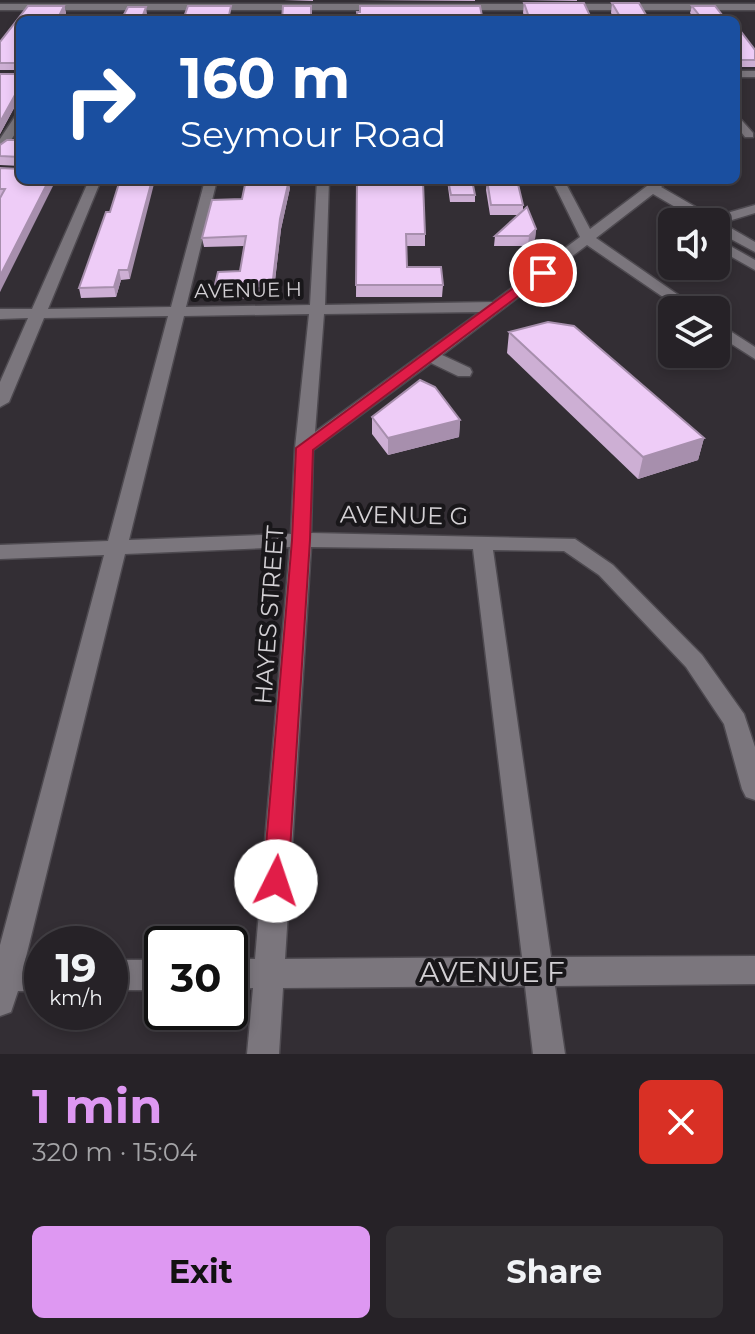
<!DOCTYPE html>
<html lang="en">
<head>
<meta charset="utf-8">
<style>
	body { margin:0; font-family:Montserrat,sans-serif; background:#322f33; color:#f1f3f6; height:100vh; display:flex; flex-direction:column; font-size:30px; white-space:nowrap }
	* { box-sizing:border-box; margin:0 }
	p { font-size:26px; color:#a4a4a7 }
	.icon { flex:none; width:44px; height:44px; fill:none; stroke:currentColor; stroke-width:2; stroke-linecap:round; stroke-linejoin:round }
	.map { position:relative; height:1054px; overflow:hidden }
	.side { display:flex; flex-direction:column; background:#262227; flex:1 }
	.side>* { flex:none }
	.guide { position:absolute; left:16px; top:16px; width:724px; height:168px; border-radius:12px; box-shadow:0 4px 12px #0003,0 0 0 2px #423f44; background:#1a4fa0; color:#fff; overflow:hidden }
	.buttons { position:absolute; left:658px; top:208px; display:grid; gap:16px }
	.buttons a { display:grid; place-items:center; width:72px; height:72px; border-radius:12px; background:#262227; box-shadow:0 4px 12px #0003,0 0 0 2px #423f44; font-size:40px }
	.speed { position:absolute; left:24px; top:926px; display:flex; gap:16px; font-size:40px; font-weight:700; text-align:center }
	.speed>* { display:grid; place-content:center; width:104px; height:104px; border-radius:50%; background:#262227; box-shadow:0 4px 12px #0003,0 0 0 2px #423f44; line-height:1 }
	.speed small { font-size:20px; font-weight:400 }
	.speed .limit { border:4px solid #111; border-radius:12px; background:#fff; color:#111 }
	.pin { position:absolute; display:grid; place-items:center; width:68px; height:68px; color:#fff; margin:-34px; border:4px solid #fff; border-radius:50%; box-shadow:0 2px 8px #0007 }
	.me { position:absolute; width:88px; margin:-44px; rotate:4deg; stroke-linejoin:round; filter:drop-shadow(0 0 6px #0008) }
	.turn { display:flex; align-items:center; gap:28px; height:168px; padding:0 32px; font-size:36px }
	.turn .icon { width:104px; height:104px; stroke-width:2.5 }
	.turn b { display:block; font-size:56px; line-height:68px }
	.round { display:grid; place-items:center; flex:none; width:84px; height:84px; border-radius:12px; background:#322f33 }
	.headline { display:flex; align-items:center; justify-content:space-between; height:136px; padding:0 32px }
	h1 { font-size:48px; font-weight:700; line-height:60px; color:#de98f2 }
	.cta { display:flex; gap:16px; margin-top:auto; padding:16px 32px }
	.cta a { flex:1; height:92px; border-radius:12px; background:#de98f2; color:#111; font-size:32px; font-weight:700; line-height:92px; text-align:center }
	.cta a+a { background:#322f33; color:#f1f3f6 }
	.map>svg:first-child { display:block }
</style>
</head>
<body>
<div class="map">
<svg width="755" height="1054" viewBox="0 0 755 1054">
	<rect width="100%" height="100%" fill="#332e34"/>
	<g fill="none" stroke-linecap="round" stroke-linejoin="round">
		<defs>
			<path id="minor" d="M0,4h755v6h-755z
				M736,71h19v6h-19z
				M20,114v12l-16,25 -4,1v-13l16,-24z
				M736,114l17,19v4h-8l-9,-12z
				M89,180h12l-53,129 123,-2 34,-127h12l-31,127 124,-2 7,-125h12l-4,125 168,-3 87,-65 -28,-57h12l26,49 65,-49h14l-8,7 52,30 42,-12v8l-33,10 33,19v10l-39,-21v-9h-15l-48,-28 -57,44 104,72h-18l-95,-65 -145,110 28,13 2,4 -2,4h-12l-27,-13 -118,87 -2,83 264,6 38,26 89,90 42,59 11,33v53l-9,-3 -4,-8 -18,-65 -38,-57 -87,-92 -35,-24 -71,-1 58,407 204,-1v28l-200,2 10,68h-32l-8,-68 -242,2 -4,66h-32l6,-66 -23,1v-30h25l35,-412 -165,7 -100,407h17v30h-24l-7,21 -11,4v-71l104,-390 -104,4v-14l108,-4 60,-225 -124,2 -35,84 -9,5v-25l28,-64 -28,1v-10h32zM480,312l-165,120 9,-118zM309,314l-14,134 -4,86 -162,6 55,-224zM311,547l162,2 49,408 -237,2z
				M716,238l39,22v10l-39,-22z
				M716,322l39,25v12l-39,-25z
				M110,960h52v30h-52z"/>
		</defs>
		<use href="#minor" stroke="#4e4a50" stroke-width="3"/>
		<use href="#minor" fill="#7b767d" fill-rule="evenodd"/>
	</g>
	<path fill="#cdafd4" d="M284,0h29v1z
		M360,0h115v1z
		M518,0h59v1z
		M524,3l68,17h-66l-3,-7z
		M612,3l37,17h-34l-4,-7z
		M28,6h36l2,7 -4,7h-42v77l-20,37v-60h18l2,-4h-20v-28z
		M692,6l31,10 9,4h-36l-6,-7z
		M736,25l19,25v17h-19z
		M20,140v40l-20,112v-124l20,1v-3l-20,-1v-20z
		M120,180l10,99 -9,1 -5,17 -35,1 -2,-10 31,-76z
		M357,180l68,54v12h-19l1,21 36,18 -1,12h-86z
		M447,180h25l3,15v7h-25z
		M487,180l36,25v6l13,18 -1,10 -7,7h-34l1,-10 24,-21h-29l-4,-25z
		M290,188l-9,41 -8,69 -58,1 -1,-10 26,-18 4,-25 -40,1 -2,-9 40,-39z
		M509,332l195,106 -6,22 -60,19 -131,-126z
		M372,417l88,3 -1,17 -71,18 -16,-21z"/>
	<path fill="#a78fad" d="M64,6l2,7 -4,7h-5z
		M146,7l1,7 -2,6h-4z
		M20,86v11l-20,37v-12z
		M49,180h7l-56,112v-16z
		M152,180h3l-25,99 -2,-9z
		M289,180l1,8 -9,41 -8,69 -1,-10 8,-69z
		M536,229l-1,10 -7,7 1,-10z
		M119,270l2,10 -5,17 -2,-10z
		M460,420l-1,17 -71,18v-17z
		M704,438l-6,22 -60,19 5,-22z"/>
	<path fill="#eeccf7" stroke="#a78fad" stroke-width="2" d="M524,3h60l8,17h-62z
		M612,3h27l10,17h-27z
		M28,6h36l-7,14h-37v44l-2,-1h-18v-21z
		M188,6h43l-3,14h-45z
		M283,6h28v14h-29z
		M360,6h120l2,10h-5l1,4h-120l-1,-8h3z
		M692,6h23l8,10h6l3,4h-29z
		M128,7h18l-5,13h-20z
		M736,25l19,25v10h-19z
		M20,70v16l-20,36v-48h18z
		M7,140h13v17l-20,-1v-11z
		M20,163v17h29l-49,96v-78l5,-9h-5v-21l20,1z
		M120,180h32l-24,90h-9l-5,17 -35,1 27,-76h4z
		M246,180h43l-9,39 -8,69 -58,1 4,-17 22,-1 6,-35 -44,2 10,-38 30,-1z
		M357,180l66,2 2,52h-19l1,33h34l2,18h-87z
		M448,180h24l3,15h-24z
		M487,180h30l6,25h-32z
		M527,207l9,22 -7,7h-34z
		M548,322l26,4 130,112 -61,19 -134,-125z
		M420,380l15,7 25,33 -72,18 -16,-21z"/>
	<path fill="#e11d48" stroke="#92132f" stroke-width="2" d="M538,270l11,3 -236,177 -3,90 -22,341 -3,8 -9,3 -9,-3 -4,-8 29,-341 4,-92z"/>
	<g text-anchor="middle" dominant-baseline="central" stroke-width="8" stroke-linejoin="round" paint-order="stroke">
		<g font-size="20" fill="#d3d0d4" stroke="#19171a">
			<text transform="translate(248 290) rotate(-1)">AVENUE H</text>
		</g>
		<g font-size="24" fill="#d3d0d4" stroke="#19171a">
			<text transform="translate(404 515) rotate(1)">AVENUE G</text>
			<text transform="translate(269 615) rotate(-86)">HAYES STREET</text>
		</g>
		<g font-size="28" fill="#d3d0d4" stroke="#19171a">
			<text x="492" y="972">AVENUE F</text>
		</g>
	</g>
</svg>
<div class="buttons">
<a><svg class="icon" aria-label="sound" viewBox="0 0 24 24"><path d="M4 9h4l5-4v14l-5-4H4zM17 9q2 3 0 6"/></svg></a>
<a><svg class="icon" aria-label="layers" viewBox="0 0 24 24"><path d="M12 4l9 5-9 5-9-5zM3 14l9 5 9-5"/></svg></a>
</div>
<div class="speed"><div>19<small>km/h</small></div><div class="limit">30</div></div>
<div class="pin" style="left:543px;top:273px;background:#d93025"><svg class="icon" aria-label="arrive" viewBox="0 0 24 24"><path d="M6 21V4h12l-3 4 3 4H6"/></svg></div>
<svg class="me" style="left:276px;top:881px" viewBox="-20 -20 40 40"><circle r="19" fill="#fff"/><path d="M0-13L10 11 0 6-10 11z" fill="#e11d48"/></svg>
<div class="guide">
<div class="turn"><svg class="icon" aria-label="right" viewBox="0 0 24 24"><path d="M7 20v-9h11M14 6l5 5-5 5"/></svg><div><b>160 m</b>Seymour Road</div></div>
</div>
</div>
<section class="side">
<div class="headline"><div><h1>1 min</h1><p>320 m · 15:04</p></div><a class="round" style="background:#d93025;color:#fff"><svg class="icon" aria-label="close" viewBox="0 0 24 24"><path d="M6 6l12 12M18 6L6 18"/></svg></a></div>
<div class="cta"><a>Exit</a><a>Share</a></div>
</section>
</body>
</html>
